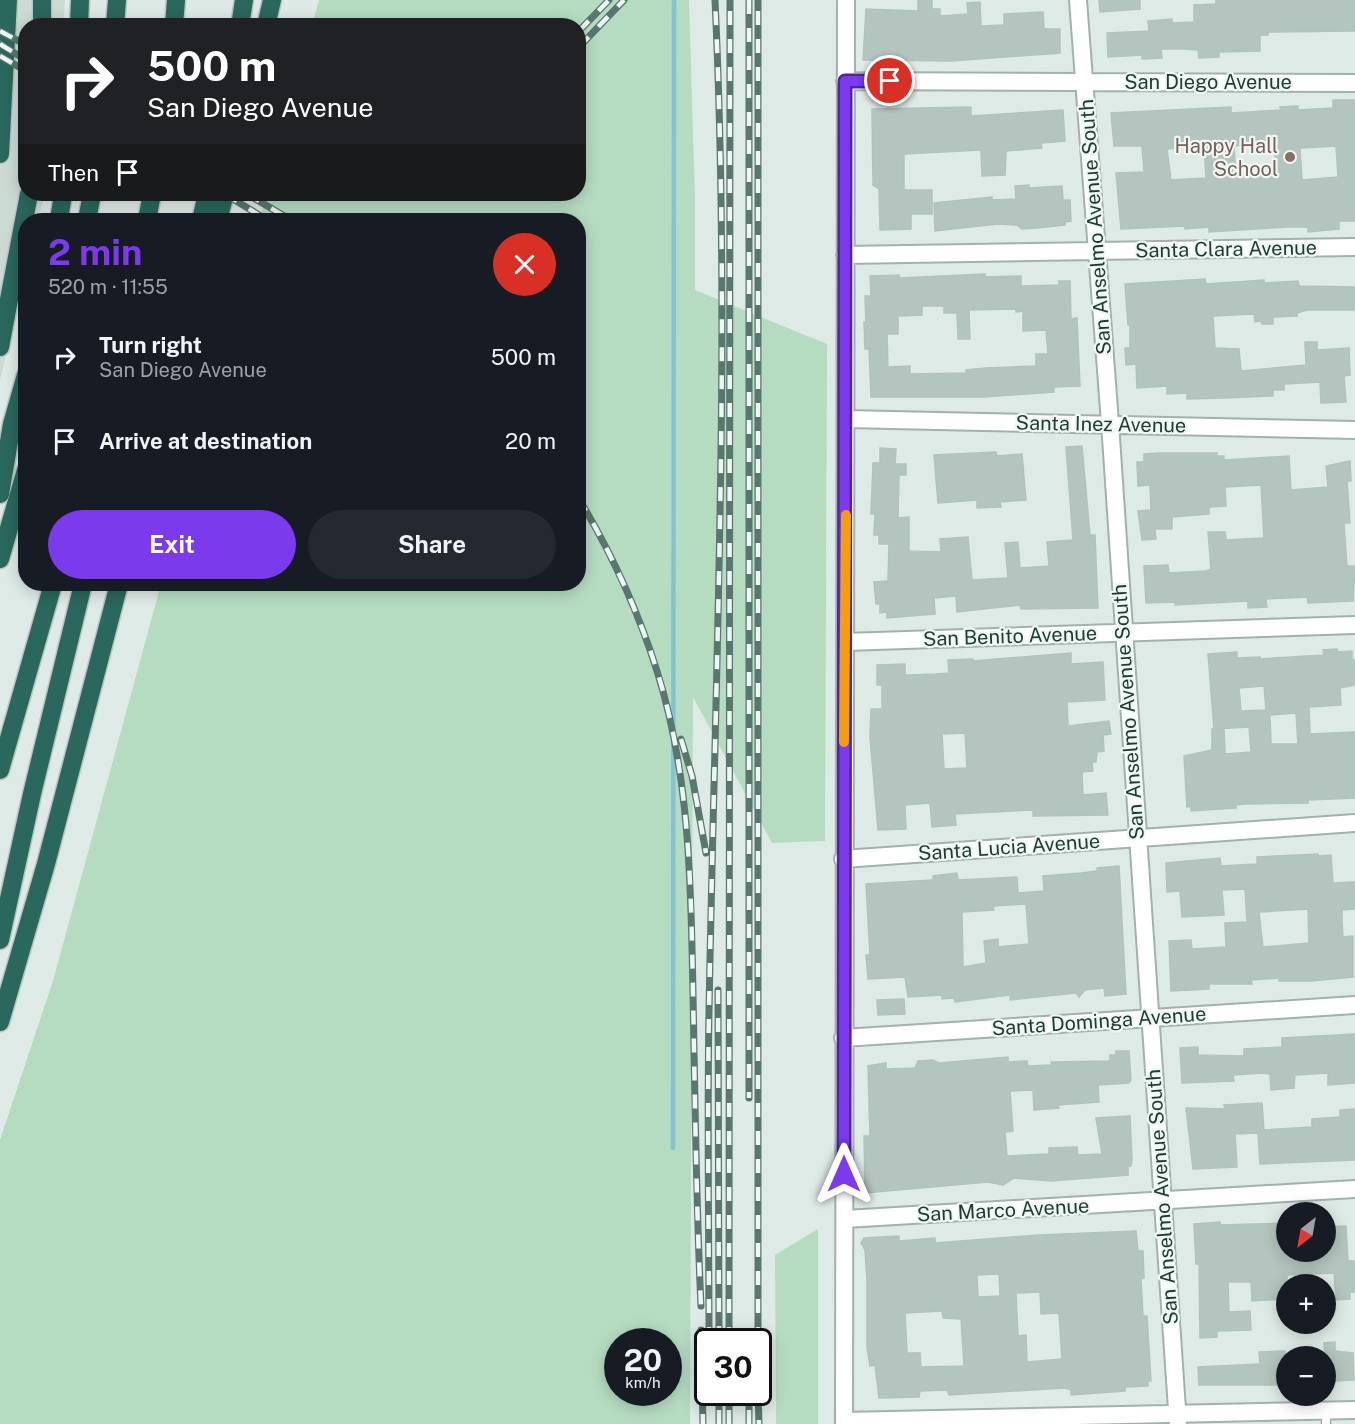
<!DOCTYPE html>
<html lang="en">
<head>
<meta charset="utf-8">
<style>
	body { margin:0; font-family:"Public Sans",sans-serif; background:#242831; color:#f1f3f6; height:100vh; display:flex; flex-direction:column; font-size:22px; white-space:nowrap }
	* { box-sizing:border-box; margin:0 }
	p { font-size:20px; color:#9ea1a6 }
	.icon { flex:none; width:33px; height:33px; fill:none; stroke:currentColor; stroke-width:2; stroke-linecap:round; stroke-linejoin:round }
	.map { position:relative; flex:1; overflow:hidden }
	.side { position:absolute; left:18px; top:213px; width:568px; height:378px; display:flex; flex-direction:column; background:#171b24; border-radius:24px; box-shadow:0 3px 15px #0003 }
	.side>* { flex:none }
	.banner { position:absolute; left:18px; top:18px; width:568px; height:183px; border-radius:24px; box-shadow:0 3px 15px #0003; background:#202124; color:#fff; overflow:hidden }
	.needle { width:39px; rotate:211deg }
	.buttons { position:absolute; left:1276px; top:1202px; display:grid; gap:12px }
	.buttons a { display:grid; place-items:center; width:60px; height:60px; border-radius:50%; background:#171b24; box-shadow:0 3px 15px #0003; font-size:30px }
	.speed { position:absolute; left:604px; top:1328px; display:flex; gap:12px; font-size:30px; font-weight:700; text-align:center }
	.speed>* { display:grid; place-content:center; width:78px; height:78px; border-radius:50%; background:#171b24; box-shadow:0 3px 15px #0003; line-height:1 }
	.speed small { font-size:15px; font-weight:400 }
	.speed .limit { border:3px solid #111; border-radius:9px; background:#fff; color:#111 }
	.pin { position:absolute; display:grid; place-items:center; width:51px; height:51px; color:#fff; margin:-26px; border:3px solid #fff; border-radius:50%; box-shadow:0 2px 6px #0007 }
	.me { position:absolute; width:66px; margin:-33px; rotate:0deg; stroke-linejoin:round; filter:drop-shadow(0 0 4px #0008) }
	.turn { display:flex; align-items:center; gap:21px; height:126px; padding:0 30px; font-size:27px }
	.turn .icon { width:78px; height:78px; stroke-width:2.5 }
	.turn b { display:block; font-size:42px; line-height:51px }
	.then { display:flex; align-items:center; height:57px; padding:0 30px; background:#0003; gap:12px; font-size:22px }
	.round { display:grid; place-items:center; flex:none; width:63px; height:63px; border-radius:32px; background:#242831 }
	.overview { display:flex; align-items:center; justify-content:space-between; height:102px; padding:0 30px }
	h1 { font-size:36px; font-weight:700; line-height:45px; color:#7c3aed }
	.button { display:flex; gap:12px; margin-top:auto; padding:12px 30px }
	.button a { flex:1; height:69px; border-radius:36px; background:#7c3aed; color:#fff; font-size:24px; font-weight:700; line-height:69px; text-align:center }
	.button a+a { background:#242831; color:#f1f3f6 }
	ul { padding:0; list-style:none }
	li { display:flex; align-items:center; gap:18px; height:84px; padding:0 30px }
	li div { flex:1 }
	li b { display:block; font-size:22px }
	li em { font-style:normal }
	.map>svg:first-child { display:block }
</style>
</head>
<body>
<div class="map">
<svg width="1355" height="1424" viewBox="0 0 1355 1424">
	<rect width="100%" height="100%" fill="#deeae5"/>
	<path fill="#ccdad4" d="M0,0h65l-2,25 -37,1v168h19l-7,26h-12l-1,54 -25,106z"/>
	<path fill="#b5dcc1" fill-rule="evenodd" d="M319,0h370l6,200v90l132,54 -2,497 -53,2 -79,-146 -3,727h-690v-284l53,-159 108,-397h418v-364h-320l8,-26h312v-168l-267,-1zM618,1341h51v51h-51z
		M818,1229v195h-42l-1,-169z"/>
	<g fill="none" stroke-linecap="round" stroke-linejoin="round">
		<path stroke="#83c3d2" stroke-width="4.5" d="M673,1148l1,-1148"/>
	</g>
	<path fill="#b3c5be" stroke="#b0c4bc" stroke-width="1.5" fill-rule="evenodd" d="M918,0h14v9h8v7l28,-2 -1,-11 13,-1 1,24 23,-1v-11l39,-2 1,17h16v24l-109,8 -88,-1 3,-51 52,2z
		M1099,0h41v9l-40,3z
		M1216,0h139v31l-87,1v3h-8v16l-41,1v5l-20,1 -1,-8 -13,-1h-24l1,9 -20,1v-4l-34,2 -1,-24 42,-2 -1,-10 24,-2v4l22,-1v-17l22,-1z
		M1333,100h22v121h-16v8l-31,3v-5h-21l-78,5v-5l-24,2v-3l-64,3 -5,-56 28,-1 -2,-26h-28l-3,-33 120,-6v6l50,-3 -1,-3 18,-1v4l35,-2zM1274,143l2,30 -40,2 -2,-29zM1204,146l2,32 -35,2 -4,-31zM1336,146l2,31 -36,3 -2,-32z
		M971,107v9l92,-6 2,31 -24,2 1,5 -36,3 -1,24 -23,1 -1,-26 -77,4v36h28v24h-21v15l-31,1 -1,-41 -6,-4 -1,-76z
		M1029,185v3l33,-2 1,14h7l1,21 -6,1v3l-28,3 -15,1 -5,-4 -19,-1 -63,7 -1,-28 58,-6v3l24,-1 -1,-13z
		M985,274v3l36,-1v10l38,-1v-4h11l1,38 6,-1 3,68 -26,1v5l-70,5h-113l-2,-48h-4l-1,-27h2l-1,-26h6l-1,-20 29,-1v3zM922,306h22v7h13l1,26h12l-1,-29 47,-1v3l7,-1v20l23,-1 2,24h-12v12l-50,2 -20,2v3l-56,1v-8l-22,1 -1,-33h11v-18l24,-1z
		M1205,279l1,5 58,-4v3l34,-2 1,5 56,1v23h-48l-10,3v3l-24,1v7h-11l-1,-3 -6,1 -1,-8 -41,2 2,32 24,1 2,22 65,-6 -1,-23h12v8l32,-2 1,27 -6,1 2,26 -25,1 -1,-21 -36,2v6h-11v6l-50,2 -36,1v-6l-20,1v-8l-30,2 -1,-24 -10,1 -1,-17h5v-23h-2l-3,-41z
		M1082,446l8,89h5l3,73 -77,1 -1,-4 -63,7 -1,-16 -22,2 1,16 -48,4v-6l-7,1v-9h-4l-2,-22 14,-1 1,-37h-10v-9h-5l1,-21h-4l2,-51h7v-15l16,1 -1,15h11v11h-7l-1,43 11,-1v34l32,1 -1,-13 28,-2 4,43 36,-2 -3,-35 13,-1 2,26 29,-2 -2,-24 26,-2 -7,-93z
		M996,452l1,4 25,-2 4,46 -26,2 1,5 -24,1v-8l-39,3 -4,-48z
		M1161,453h56v3h7v4l65,-4 2,34 37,-3 -2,-21 24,-5 1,20h-4l3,42h-6l3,43h8l-2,35 -45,2 -1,-6 -41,2 1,8 -19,1v-7l-73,4v-3l-29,1 -2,-37 24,-1 1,8 37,-2 5,-2 -3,-37h17l1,8 38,-2 -3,-53 -36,2 1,19 -17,1v7l-37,3v12h-17l1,10 -14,1 -4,-29 13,-1 -1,-25 -12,1 -1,-24h7v-8z
		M1337,649l1,3 14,-1v9h3v25l-15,3 1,17 -32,2 1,27 45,-2v66l-47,2v3l-63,1 -9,1v3l-45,3v-5l-4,1 -3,-51 28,-6v-21h12l1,25 26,-2 -2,-25 -35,2 -6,-75 29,-2v6l23,-1v2l64,-4 -1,-5zM1264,686l2,24 -25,1 -2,-23zM1296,713l2,31h-27l-1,-29z
		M1071,653v11l32,-2 2,38 -38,2 1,24 41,-5 2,13 -8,1 1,16 -7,1 -1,10h-4l1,9 -11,1 1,23 23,-2 2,22 -75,1v-6l-78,4 1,11 -24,2 -2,-24 -25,2 1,24 -28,1 -8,-93 1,-28h11v-24h-5v-20l28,-1v11h4l27,-1 13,-1 -1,-13 25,-1v2zM965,733l2,35 -23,1 -2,-35z
		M1318,854v2l13,-1 2,28 22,-1v27l-13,1v12l1,15 10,-1v41l-42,4h-32v-3l-28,2 1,4h-43v5l-38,2 -2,-50 22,-1 1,9 34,-2 -1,-24 22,-1 -2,-33 -23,1 2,25 -42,2 -2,-26 -13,1 -1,-29 54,-5 1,8 36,-2v-7zM1308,909l1,34 -46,4 -4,-35z
		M1119,866l7,128 -21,2 -1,-8 -19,2 -6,7 -3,-4 -66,7v-5l-55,7 -1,-4 -12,1v-4l-34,2 -3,-20 -37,2 -2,-24h4l-4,-71 67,-4v-4l24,-3 1,7 59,-3 1,16 26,-2 -1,-15 38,-3 16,-2v-3zM1026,904l3,40 -31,3v-8l-14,2 2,22 -23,4 -1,-55 32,-2 -1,-4z
		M904,999l1,15 -27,1 -1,-15z
		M1355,1034v49l-27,2v-12l-33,2 -1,13 -23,2 -1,-16 -7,-1 -30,2 1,6 -52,2 -2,-35 18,-1v8l46,1v-7l38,-2v-9z
		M1116,1051h13l2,29 -2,3 -31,2 1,17 -41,3 1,3 -25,2 -1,-20 -23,1 3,40 -8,1 2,24 42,-2v-6l28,-1 1,8 24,-1 -6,-36 34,-2 2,44 -1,6 -3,1v8l-77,6 -37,-3 -11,7 -15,-3 -123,11 -1,-57h6l-2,-70 18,-3v6l29,-1 3,-7 15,-1 6,3 69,-6v5l19,-1 1,5 24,-1 -1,-3 59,-1v-6h6z
		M1262,1103l2,27 48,-3v-8l28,-2v-7l15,-1v51l-95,4 -2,-31 -23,1 2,33 -44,2 -7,-61 39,1 -1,-4z
		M1220,1222v3l67,-2v28h39v-24l20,-1 2,35h7v31h-5v7l-14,1 -2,-27 -47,2v24l-35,2 -1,-19h-23l1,30 21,-1 1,19 -34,1v6l-17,1 -1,-74h-3l-2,-40z
		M1136,1231l2,20h5l1,27 -3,1 2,37h4l4,65h-3v5l-23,1v4l-54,4v-5l-6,-2 -116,7 -2,-5 -27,1 -1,6 -40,1 -4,-33 -5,1 -3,-19v-67l-2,-30 -4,-7 3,-5 35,-2v5l36,-3v5l104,-8zM999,1274l1,22 -22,1 -1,-22zM1040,1292l1,22 18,-1 3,46 -35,3 -1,-27 -8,1 -2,-43zM942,1311l1,7 18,1 3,47 -43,1 -1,-14h-13l-2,-40z
		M1335,1342v9l18,2 1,27 -19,1v-8h-9l-2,-30z
		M1285,1351l1,26 -5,1 1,7h-83l-1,-18 62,-3 -1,-12z"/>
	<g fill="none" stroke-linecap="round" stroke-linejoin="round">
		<defs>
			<path id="lane" d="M1326,1411v13"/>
			<path id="street" d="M1078,0l32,423 68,1001
				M845,81l510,2
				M845,255l510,-8
				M846,419l509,11
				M846,642l509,-17
				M843,859l512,-36
				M843,1038l512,-33
				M845,1219l510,-30
				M844,1421l511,-11
				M844,1424l2,-1424"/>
			<path id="highway" d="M42,26v-26
				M79,26l1,-26
				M115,26l2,-26
				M174,26l2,-26
				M240,26l4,-26
				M266,26l6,-26
				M0,154l8,-154
				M59,220l4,-26
				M87,220l5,-26
				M147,220l5,-26
				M201,220l6,-26
				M218,220l7,-26
				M0,347l29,-153
				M0,494l12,-70 14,-49
				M0,559l26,-89
				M0,770l53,-186
				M0,940l32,-146 51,-210
				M0,1022l46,-158 73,-280"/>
		</defs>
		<use href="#lane" stroke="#a1b2ac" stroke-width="11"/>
		<use href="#street" stroke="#a1b2ac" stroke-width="20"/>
		<use href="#highway" stroke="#bcc4c2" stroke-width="21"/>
		<use href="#lane" stroke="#fff" stroke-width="8"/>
		<use href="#street" stroke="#fff" stroke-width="16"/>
		<use href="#highway" stroke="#2a675c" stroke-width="18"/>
		<defs>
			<path id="rail" d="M749,0v1098
				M0,31l26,14
				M579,31l30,-31
				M0,44l26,16
				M579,47l45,-47
				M0,56l26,15
				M225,194l42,26
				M247,194l44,26
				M579,499c32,53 59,112 78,172 33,104 34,215 36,323 2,104 3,208 8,312
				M681,739l11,37 14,77
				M718,990l1,351
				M701,1330l2,94
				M709,1341c0,-110 -2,-220 0,-330 6,-337 22,-674 6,-1011
				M729,1341l1,-1341
				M758,1341v-1341
				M758,1392l1,32
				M719,1424v-32
				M729,1424v-32
				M749,1424v-32"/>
		</defs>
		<use href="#rail" stroke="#59766f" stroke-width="7"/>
		<use href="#rail" stroke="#eef7f3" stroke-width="4.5" stroke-dasharray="14" stroke-linecap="butt"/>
	</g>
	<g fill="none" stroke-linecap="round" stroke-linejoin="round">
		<defs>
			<path id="route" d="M844,1174l1,-1093h45"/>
		</defs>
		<use href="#route" stroke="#51269a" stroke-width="15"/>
		<use href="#route" stroke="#7c3aed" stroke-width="10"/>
		<path stroke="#f59e0b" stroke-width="10" d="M844,742l2,-227"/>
	</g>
	<circle fill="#8d6e63" stroke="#eef7f3" stroke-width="2" cx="1290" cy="157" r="6"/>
	<g text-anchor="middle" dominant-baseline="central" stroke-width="4.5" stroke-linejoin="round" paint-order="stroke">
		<g font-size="20" fill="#1f3a33" stroke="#eef7f3">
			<text x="1208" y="82">San Diego Avenue</text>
			<text transform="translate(1095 227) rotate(-94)">San Anselmo Avenue South</text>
			<text transform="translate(1226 249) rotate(-1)">Santa Clara Avenue</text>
			<text transform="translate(1101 424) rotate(1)">Santa Inez Avenue</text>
			<text transform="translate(1010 636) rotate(-2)">San Benito Avenue</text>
			<text transform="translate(1128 712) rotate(-94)">San Anselmo Avenue South</text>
			<text transform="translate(1009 847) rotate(-4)">Santa Lucia Avenue</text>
			<text transform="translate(1099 1021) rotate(-4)">Santa Dominga Avenue</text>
			<text transform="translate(1162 1197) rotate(-94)">San Anselmo Avenue South</text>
			<text transform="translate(1003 1210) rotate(-3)">San Marco Avenue</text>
		</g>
		<g font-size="20" fill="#785e54" stroke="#eef7f3" text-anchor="end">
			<text x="1278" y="146">Happy Hall<tspan x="1278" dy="23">School</tspan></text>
		</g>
	</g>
</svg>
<div class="buttons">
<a><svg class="needle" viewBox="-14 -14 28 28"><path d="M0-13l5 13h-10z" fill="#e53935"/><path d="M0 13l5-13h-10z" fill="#9ea1a6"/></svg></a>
<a>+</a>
<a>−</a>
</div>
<div class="speed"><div>20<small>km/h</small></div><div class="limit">30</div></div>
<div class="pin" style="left:890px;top:81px;background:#d93025"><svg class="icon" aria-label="arrive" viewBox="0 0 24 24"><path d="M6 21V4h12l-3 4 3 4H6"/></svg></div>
<svg class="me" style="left:844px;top:1174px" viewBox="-20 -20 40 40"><path d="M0-17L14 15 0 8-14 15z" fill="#7c3aed" stroke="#fff" stroke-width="4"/></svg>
<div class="banner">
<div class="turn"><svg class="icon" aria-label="right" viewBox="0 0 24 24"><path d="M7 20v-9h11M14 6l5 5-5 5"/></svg><div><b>500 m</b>San Diego Avenue</div></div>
<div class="then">Then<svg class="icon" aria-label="arrive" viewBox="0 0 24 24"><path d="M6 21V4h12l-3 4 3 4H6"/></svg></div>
</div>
<section class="side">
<div class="overview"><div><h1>2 min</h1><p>520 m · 11:55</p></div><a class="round" style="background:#d93025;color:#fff"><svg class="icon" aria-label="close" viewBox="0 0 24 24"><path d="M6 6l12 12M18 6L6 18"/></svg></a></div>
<ul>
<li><svg class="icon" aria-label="right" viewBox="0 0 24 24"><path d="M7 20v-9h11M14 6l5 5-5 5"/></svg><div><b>Turn right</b><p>San Diego Avenue</p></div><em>500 m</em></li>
<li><svg class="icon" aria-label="arrive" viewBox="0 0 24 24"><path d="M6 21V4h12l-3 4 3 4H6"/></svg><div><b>Arrive at destination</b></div><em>20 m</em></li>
</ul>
<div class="button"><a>Exit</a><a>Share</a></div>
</section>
</div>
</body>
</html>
